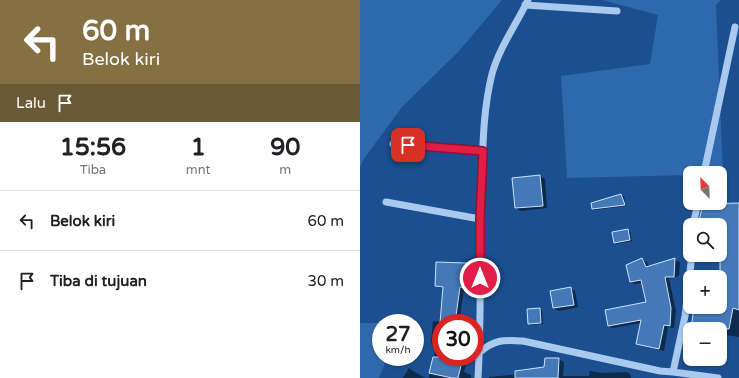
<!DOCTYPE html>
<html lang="id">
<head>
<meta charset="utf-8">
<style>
	body { margin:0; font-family:"Varela Round",sans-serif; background:#f2f2f2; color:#202124; height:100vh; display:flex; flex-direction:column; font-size:15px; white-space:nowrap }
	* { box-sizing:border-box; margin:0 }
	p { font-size:13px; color:#757577 }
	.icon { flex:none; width:22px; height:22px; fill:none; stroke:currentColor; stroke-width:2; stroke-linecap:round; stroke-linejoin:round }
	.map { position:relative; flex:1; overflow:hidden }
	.sheet { display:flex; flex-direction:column; background:#fff; width:360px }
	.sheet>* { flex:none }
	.guide { background:#847042; color:#fff; overflow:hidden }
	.needle { width:26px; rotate:337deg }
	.buttons { position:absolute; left:323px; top:166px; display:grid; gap:8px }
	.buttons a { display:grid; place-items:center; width:44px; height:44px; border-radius:8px; background:#fff; box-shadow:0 1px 3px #0004; font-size:20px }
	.speed { position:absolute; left:12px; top:314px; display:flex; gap:8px; font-size:20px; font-weight:700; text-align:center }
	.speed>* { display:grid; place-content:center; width:52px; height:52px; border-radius:50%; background:#fff; box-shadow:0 1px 3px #0004; line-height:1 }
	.speed small { font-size:10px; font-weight:400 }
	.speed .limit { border:6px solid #d22; background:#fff; color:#111 }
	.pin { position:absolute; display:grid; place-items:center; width:34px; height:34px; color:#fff; margin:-17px; border-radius:8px; box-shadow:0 2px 6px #0006 }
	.me { position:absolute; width:44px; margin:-22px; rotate:0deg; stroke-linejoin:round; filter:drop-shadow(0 0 3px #0008) }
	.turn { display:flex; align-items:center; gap:14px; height:84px; padding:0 16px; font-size:18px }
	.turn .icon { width:52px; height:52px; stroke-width:2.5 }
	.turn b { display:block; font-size:28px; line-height:34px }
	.then { display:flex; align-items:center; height:38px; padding:0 16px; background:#0003; gap:8px; font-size:15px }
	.eta { display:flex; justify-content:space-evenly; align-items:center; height:68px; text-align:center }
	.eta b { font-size:24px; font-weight:700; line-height:28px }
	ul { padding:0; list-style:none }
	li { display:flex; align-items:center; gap:12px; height:60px; padding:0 16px; border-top:1px solid #e0e0e0 }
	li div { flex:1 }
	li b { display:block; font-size:15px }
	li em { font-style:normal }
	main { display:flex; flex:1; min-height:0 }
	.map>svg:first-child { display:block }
</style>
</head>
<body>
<main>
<section class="sheet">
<div class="guide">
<div class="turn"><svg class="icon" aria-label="left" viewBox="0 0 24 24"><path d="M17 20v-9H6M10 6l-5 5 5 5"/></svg><div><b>60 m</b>Belok kiri</div></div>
<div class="then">Lalu<svg class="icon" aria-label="arrive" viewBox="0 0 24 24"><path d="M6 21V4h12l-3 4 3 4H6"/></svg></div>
</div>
<div class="eta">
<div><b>15:56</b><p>Tiba</p></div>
<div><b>1</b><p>mnt</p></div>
<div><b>90</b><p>m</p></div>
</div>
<ul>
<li><svg class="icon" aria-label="left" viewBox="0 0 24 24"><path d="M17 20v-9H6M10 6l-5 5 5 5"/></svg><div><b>Belok kiri</b></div><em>60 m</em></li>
<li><svg class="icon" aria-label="arrive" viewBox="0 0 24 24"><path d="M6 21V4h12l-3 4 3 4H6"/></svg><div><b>Tiba di tujuan</b></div><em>30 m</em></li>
</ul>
</section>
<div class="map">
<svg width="379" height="378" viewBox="0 0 379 378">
	<rect width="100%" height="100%" fill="#1b4f8f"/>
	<path fill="#2e69ad" d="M0,0h142l-43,51 -57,56 -39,53 -3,8z
		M242,0h119l-5,5 7,170h-3v-2h-30v2l-123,3 -6,-102 89,-12 8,-49z
		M0,323h21v34h4v6l-6,15h-19z"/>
	<path fill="#0007" d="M180,176l5,3 2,29 -26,3 -5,-3z
		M261,195l3,1 2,10 -31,4 -2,-2 -1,-4z
		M268,230l2,1 2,10 -15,3 -3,-1z
		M282,260l5,2 2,5 26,-7 5,2 -1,14 -10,3 7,32 -2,17 -6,-1 -4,24 -22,-5 -5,-2 4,-21 -28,5 -5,-2 39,-23 -5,-20 -7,1 -4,-2z
		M379,262v75l-19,-3v-5h-24l-2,-22h26v-30z
		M106,264l5,3 -1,23 -6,-1 -5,34h-18v34h27l-4,15 7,3v3h-42l8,-33 -6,-2 2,-22 8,1 3,-34h-4l-4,-2z
		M211,288l4,3 3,16 -19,4 -5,-3z
		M180,309l2,1 1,14 -12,1 -2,-2z
		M186,359h13l5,3 -1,14h26l1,-5 13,2 23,-1 4,2 1,4h-142v-1l32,-3 24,-6z
		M49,368l4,3 12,7h-22z"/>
	<path fill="#4478b7" stroke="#cfe3fa" d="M180,175l3,31 -28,2 -3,-30z
		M261,194l4,11 -33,4 -1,-6z
		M379,203v107l-6,-2 -4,21h-13l1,-2 -26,2 3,-22h26v-82h-22l5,-21z
		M268,229l2,11 -16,3 -2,-11z
		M282,258l4,9 29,-9 -1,19h-9l6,31 -1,18 -6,-1 -5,24 -23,-5 5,-24 -33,6 -3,-16 41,-8 -5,-22 -11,2 -4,-17z
		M76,262l31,1 -2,25 -5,-1 -5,36h-15l3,-36 -8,-1z
		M211,287l3,18 -21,3 -3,-17z
		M180,308l1,15 -13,1 -1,-15z
		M73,357h30l-5,21h-6l-23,-5z
		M185,358h14l-1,20h-43v-7l29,-4z"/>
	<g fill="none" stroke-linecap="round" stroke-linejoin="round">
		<path stroke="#a9c9ee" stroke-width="7" d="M165,5l92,6
			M33,144l90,7
			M344,173l31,-146
			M26,202l94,17
			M333,225l5,-22
			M330,240v15
			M119,353c15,-14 25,-13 44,-12l137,30 13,1 45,6
			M313,372l12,-56 6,-53 -1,-8
			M118,378c4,-69 1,-138 4,-207 1,-33 2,-65 10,-97 7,-26 24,-49 36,-74"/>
	</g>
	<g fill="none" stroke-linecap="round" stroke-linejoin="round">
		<defs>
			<path id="route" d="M48,145l75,6 -3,68v59"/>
		</defs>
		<use href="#route" stroke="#92132f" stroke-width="10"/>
		<use href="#route" stroke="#e11d48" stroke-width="7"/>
	</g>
</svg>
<div class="buttons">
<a><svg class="needle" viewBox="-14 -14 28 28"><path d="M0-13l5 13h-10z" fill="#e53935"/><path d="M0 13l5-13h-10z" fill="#757577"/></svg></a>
<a><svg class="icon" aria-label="search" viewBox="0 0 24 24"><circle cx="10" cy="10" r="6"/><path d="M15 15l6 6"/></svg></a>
<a>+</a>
<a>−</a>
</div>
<div class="speed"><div>27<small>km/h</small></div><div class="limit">30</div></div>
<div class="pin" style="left:48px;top:145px;background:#d93025"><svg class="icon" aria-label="arrive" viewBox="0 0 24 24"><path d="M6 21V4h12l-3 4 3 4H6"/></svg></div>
<svg class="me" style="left:120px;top:278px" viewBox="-20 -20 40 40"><circle r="17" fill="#e11d48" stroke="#fff" stroke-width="3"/><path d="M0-11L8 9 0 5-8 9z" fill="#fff"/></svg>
</div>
</main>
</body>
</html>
